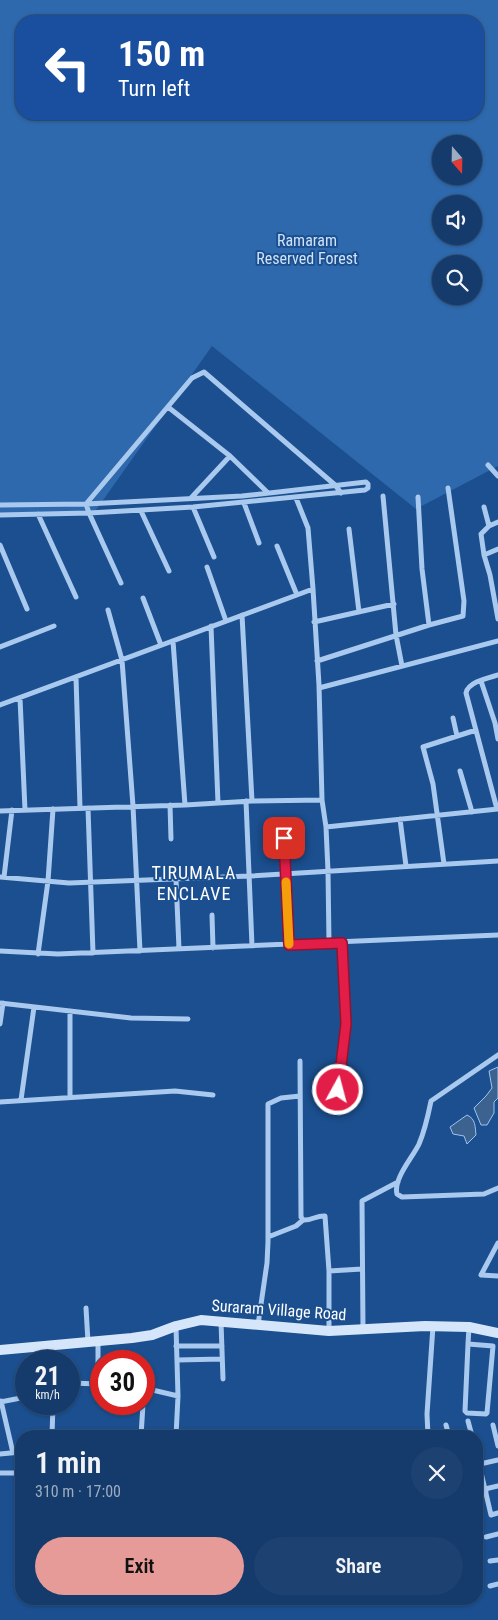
<!DOCTYPE html>
<html lang="en">
<head>
<meta charset="utf-8">
<style>
	body { margin:0; font-family:"Roboto Condensed",sans-serif; background:#1d4271; color:#f1f3f6; height:100vh; display:flex; flex-direction:column; font-size:19px; white-space:nowrap }
	* { box-sizing:border-box; margin:0 }
	p { font-size:16px; color:#9dadc1 }
	.icon { flex:none; width:28px; height:28px; fill:none; stroke:currentColor; stroke-width:2; stroke-linecap:round; stroke-linejoin:round }
	.map { position:relative; flex:1; overflow:hidden }
	.panel { position:absolute; left:15px; top:1430px; width:468px; height:175px; display:flex; flex-direction:column; background:#143b6b; border-radius:20px; box-shadow:0 1px 4px #0004,0 0 0 1px #33557e }
	.panel>* { flex:none }
	.banner { position:absolute; left:15px; top:15px; width:469px; height:105px; border-radius:20px; box-shadow:0 1px 4px #0004,0 0 0 1px #33557e; background:#1a4fa0; color:#fff; overflow:hidden }
	.needle { width:32px; rotate:160deg }
	.controls { position:absolute; left:432px; top:135px; display:grid; gap:10px }
	.controls a { display:grid; place-items:center; width:50px; height:50px; border-radius:50%; background:#143b6b; box-shadow:0 1px 4px #0004,0 0 0 1px #33557e; font-size:25px }
	.speed { position:absolute; left:15px; top:1350px; display:flex; gap:10px; font-size:25px; font-weight:700; text-align:center }
	.speed>* { display:grid; place-content:center; width:65px; height:65px; border-radius:50%; background:#143b6b; box-shadow:0 1px 4px #0004,0 0 0 1px #33557e; line-height:1 }
	.speed small { font-size:12px; font-weight:400 }
	.speed .limit { border:8px solid #d22; background:#fff; color:#111 }
	.pin { position:absolute; display:grid; place-items:center; width:42px; height:42px; color:#fff; margin:-21px; border-radius:10px; box-shadow:0 2px 8px #0006 }
	.me { position:absolute; width:55px; margin:-28px; rotate:7deg; stroke-linejoin:round; filter:drop-shadow(0 0 4px #0008) }
	.turn { display:flex; align-items:center; gap:18px; height:105px; padding:0 20px; font-size:22px }
	.turn .icon { width:65px; height:65px; stroke-width:2.5 }
	.turn b { display:block; font-size:35px; line-height:42px }
	.round { display:grid; place-items:center; flex:none; width:52px; height:52px; border-radius:26px; background:#1d4271 }
	.summary { display:flex; align-items:center; justify-content:space-between; height:85px; padding:0 20px }
	h1 { font-size:30px; font-weight:600; line-height:38px }
	.action { display:flex; gap:10px; margin-top:auto; padding:10px 20px }
	.action a { flex:1; height:58px; border-radius:30px; background:#e69b98; color:#111; font-size:20px; font-weight:600; line-height:58px; text-align:center }
	.action a+a { background:#1d4271; color:#f1f3f6 }
	.map>svg:first-child { display:block }
</style>
</head>
<body>
<div class="map">
<svg width="498" height="1620" viewBox="0 0 498 1620">
	<rect width="100%" height="100%" fill="#1b4f8f"/>
	<path fill="#2e69ad" fill-rule="evenodd" d="M0,0h498v466l-82,43 -204,-163 -118,167h-94zM21,21h457v93h-457zM441,144h33v32h-33zM441,204h33v32h-33zM441,264h33v32h-33z"/>
	<path fill="#3c6290" stroke="#9cc4f0" d="M498,1067v31l-4,4v11l-7,12h-6l-7,-17 12,-12 6,-8 -3,-17z
		M467,1115c9,4 8,12 9,20l-9,9 -3,-8 -11,-2 -3,-7z"/>
	<g fill="none" stroke-linecap="round" stroke-linejoin="round">
		<path stroke="#a9c9ee" stroke-width="5" d="M168,407l62,49 37,36
			M488,465l10,11
			M383,496l13,139 6,31
			M418,497l4,72 7,56
			M191,498l39,-42
			M296,498l12,30 5,61 6,96 3,115 4,27 2,44 1,72
			M244,503l15,40
			M0,505l86,-1 156,-8 124,-14 2,2v4l-3,2 -172,17 -104,6 -89,2
			M193,507l21,50
			M484,507l5,19 -8,8 3,21 14,-6
			M141,511l28,60
			M38,514l38,83
			M489,526l9,-4
			M349,529l10,83
			M0,545l27,64
			M277,546l20,49
			M484,555l6,20 8,44
			M207,567l19,54
			M121,583l-32,-70 -3,-9 106,-126 12,-6 131,113 6,8
			M143,598l18,47
			M108,610l14,50 11,146 7,145
			M242,615l10,186
			M314,622l80,-18
			M211,626l7,177
			M173,641l12,164
			M0,647l54,-21
			M317,661l112,-36 34,-9 1,-15 -16,-113
			M76,677l4,131
			M481,681l14,42 3,16
			M319,688l179,-47
			M20,698l5,112
			M0,705l313,-116
			M453,718l4,18
			M460,771l12,41
			M246,801l6,145
			M170,805l1,34
			M88,808l5,145
			M497,809l-31,-116c2,-11 22,-15 32,-18
			M0,811l185,-6 67,-4 70,-1
			M400,819l6,47
			M326,827l172,-18
			M284,838l5,107
			M444,864l-11,-80 -10,-37 53,-17
			M0,877l69,6 181,-7 248,-15
			M4,877l8,-67
			M176,879l3,70
			M212,915l1,33
			M0,951l58,3 440,-19
			M38,954l10,-73 5,-72
			M0,1003l131,15 57,1
			M70,1011v86
			M0,1024l3,-21
			M498,1055l-67,46c-3,15 -6,29 -12,43 -6,13 -26,35 -22,50l5,3 82,-3 14,-6
			M300,1061l1,156 2,3c8,1 14,-5 22,-4l4,55v60
			M338,1090l8,-66 -4,-81
			M21,1100l13,-93
			M0,1102l175,-11 38,4
			M268,1237l28,-11 7,-6
			M498,1243l-17,32 17,1
			M329,1271l33,-2
			M86,1308l2,34
			M221,1322l2,57
			M258,1325l9,-62 1,-21v-138l13,-6 19,-2
			M176,1327l2,69 -2,40
			M363,1329l-1,-128 36,-19
			M98,1341v43
			M468,1344l25,2 -6,67 -1,1 -19,-1 -2,-2z
			M468,1344l1,-17
			M176,1346h46
			M177,1360l45,-1
			M69,1383l32,1
			M144,1388l34,8
			M1,1401l12,52
			M0,1402l26,-5
			M468,1421l4,15
			M446,1425l3,11
			M493,1425l5,21
			M52,1436l1,-32
			M141,1436l2,-32
			M428,1436l-1,-22 6,-88
			M476,1451l15,64 7,-2
			M0,1454l21,-2
			M480,1464l18,-4
			M0,1473h21
			M485,1489l13,-3
			M476,1494l10,-2
			M486,1537l12,-3
			M490,1561l8,-1
			M490,1586l8,-2"/>
		<path stroke="#d6e6fa" stroke-width="10" d="M0,1350l132,-12 20,-3 24,-9 25,-6 128,11 96,-5 44,1 29,6"/>
	</g>
	<g fill="none" stroke-linecap="round" stroke-linejoin="round">
		<defs>
			<path id="route" d="M284,838l5,107 53,-2 4,81 -8,66"/>
		</defs>
		<use href="#route" stroke="#92132f" stroke-width="12"/>
		<use href="#route" stroke="#e11d48" stroke-width="9"/>
		<path stroke="#f59e0b" stroke-width="9" d="M286,882l3,62"/>
	</g>
	<g text-anchor="middle" dominant-baseline="central" stroke-width="4" stroke-linejoin="round" paint-order="stroke">
		<g font-size="16" fill="#cfe3fa" stroke="#1b4f8f">
			<text x="307" y="240">Ramaram<tspan x="307" dy="18">Reserved Forest</tspan></text>
		</g>
		<g font-size="16" fill="#fff" stroke="#1b4f8f">
			<text transform="translate(279 1310) rotate(4)">Suraram Village Road</text>
		</g>
		<g font-size="18" letter-spacing="1" fill="#fff" stroke="#1b4f8f">
			<text x="194" y="872">TIRUMALA<tspan x="194" dy="21">ENCLAVE</tspan></text>
		</g>
	</g>
</svg>
<div class="controls">
<a><svg class="needle" viewBox="-14 -14 28 28"><path d="M0-13l5 13h-10z" fill="#e53935"/><path d="M0 13l5-13h-10z" fill="#9dadc1"/></svg></a>
<a><svg class="icon" aria-label="sound" viewBox="0 0 24 24"><path d="M4 9h4l5-4v14l-5-4H4zM17 9q2 3 0 6"/></svg></a>
<a><svg class="icon" aria-label="search" viewBox="0 0 24 24"><circle cx="10" cy="10" r="6"/><path d="M15 15l6 6"/></svg></a>
</div>
<div class="speed"><div>21<small>km/h</small></div><div class="limit">30</div></div>
<div class="pin" style="left:284px;top:838px;background:#d93025"><svg class="icon" aria-label="arrive" viewBox="0 0 24 24"><path d="M6 21V4h12l-3 4 3 4H6"/></svg></div>
<svg class="me" style="left:338px;top:1090px" viewBox="-20 -20 40 40"><circle r="17" fill="#e11d48" stroke="#fff" stroke-width="3"/><path d="M0-11L8 9 0 5-8 9z" fill="#fff"/></svg>
<div class="banner">
<div class="turn"><svg class="icon" aria-label="left" viewBox="0 0 24 24"><path d="M17 20v-9H6M10 6l-5 5 5 5"/></svg><div><b>150 m</b>Turn left</div></div>
</div>
<section class="panel">
<div class="summary"><div><h1>1 min</h1><p>310 m · 17:00</p></div><a class="round"><svg class="icon" aria-label="close" viewBox="0 0 24 24"><path d="M6 6l12 12M18 6L6 18"/></svg></a></div>
<div class="action"><a>Exit</a><a>Share</a></div>
</section>
</div>
</body>
</html>
